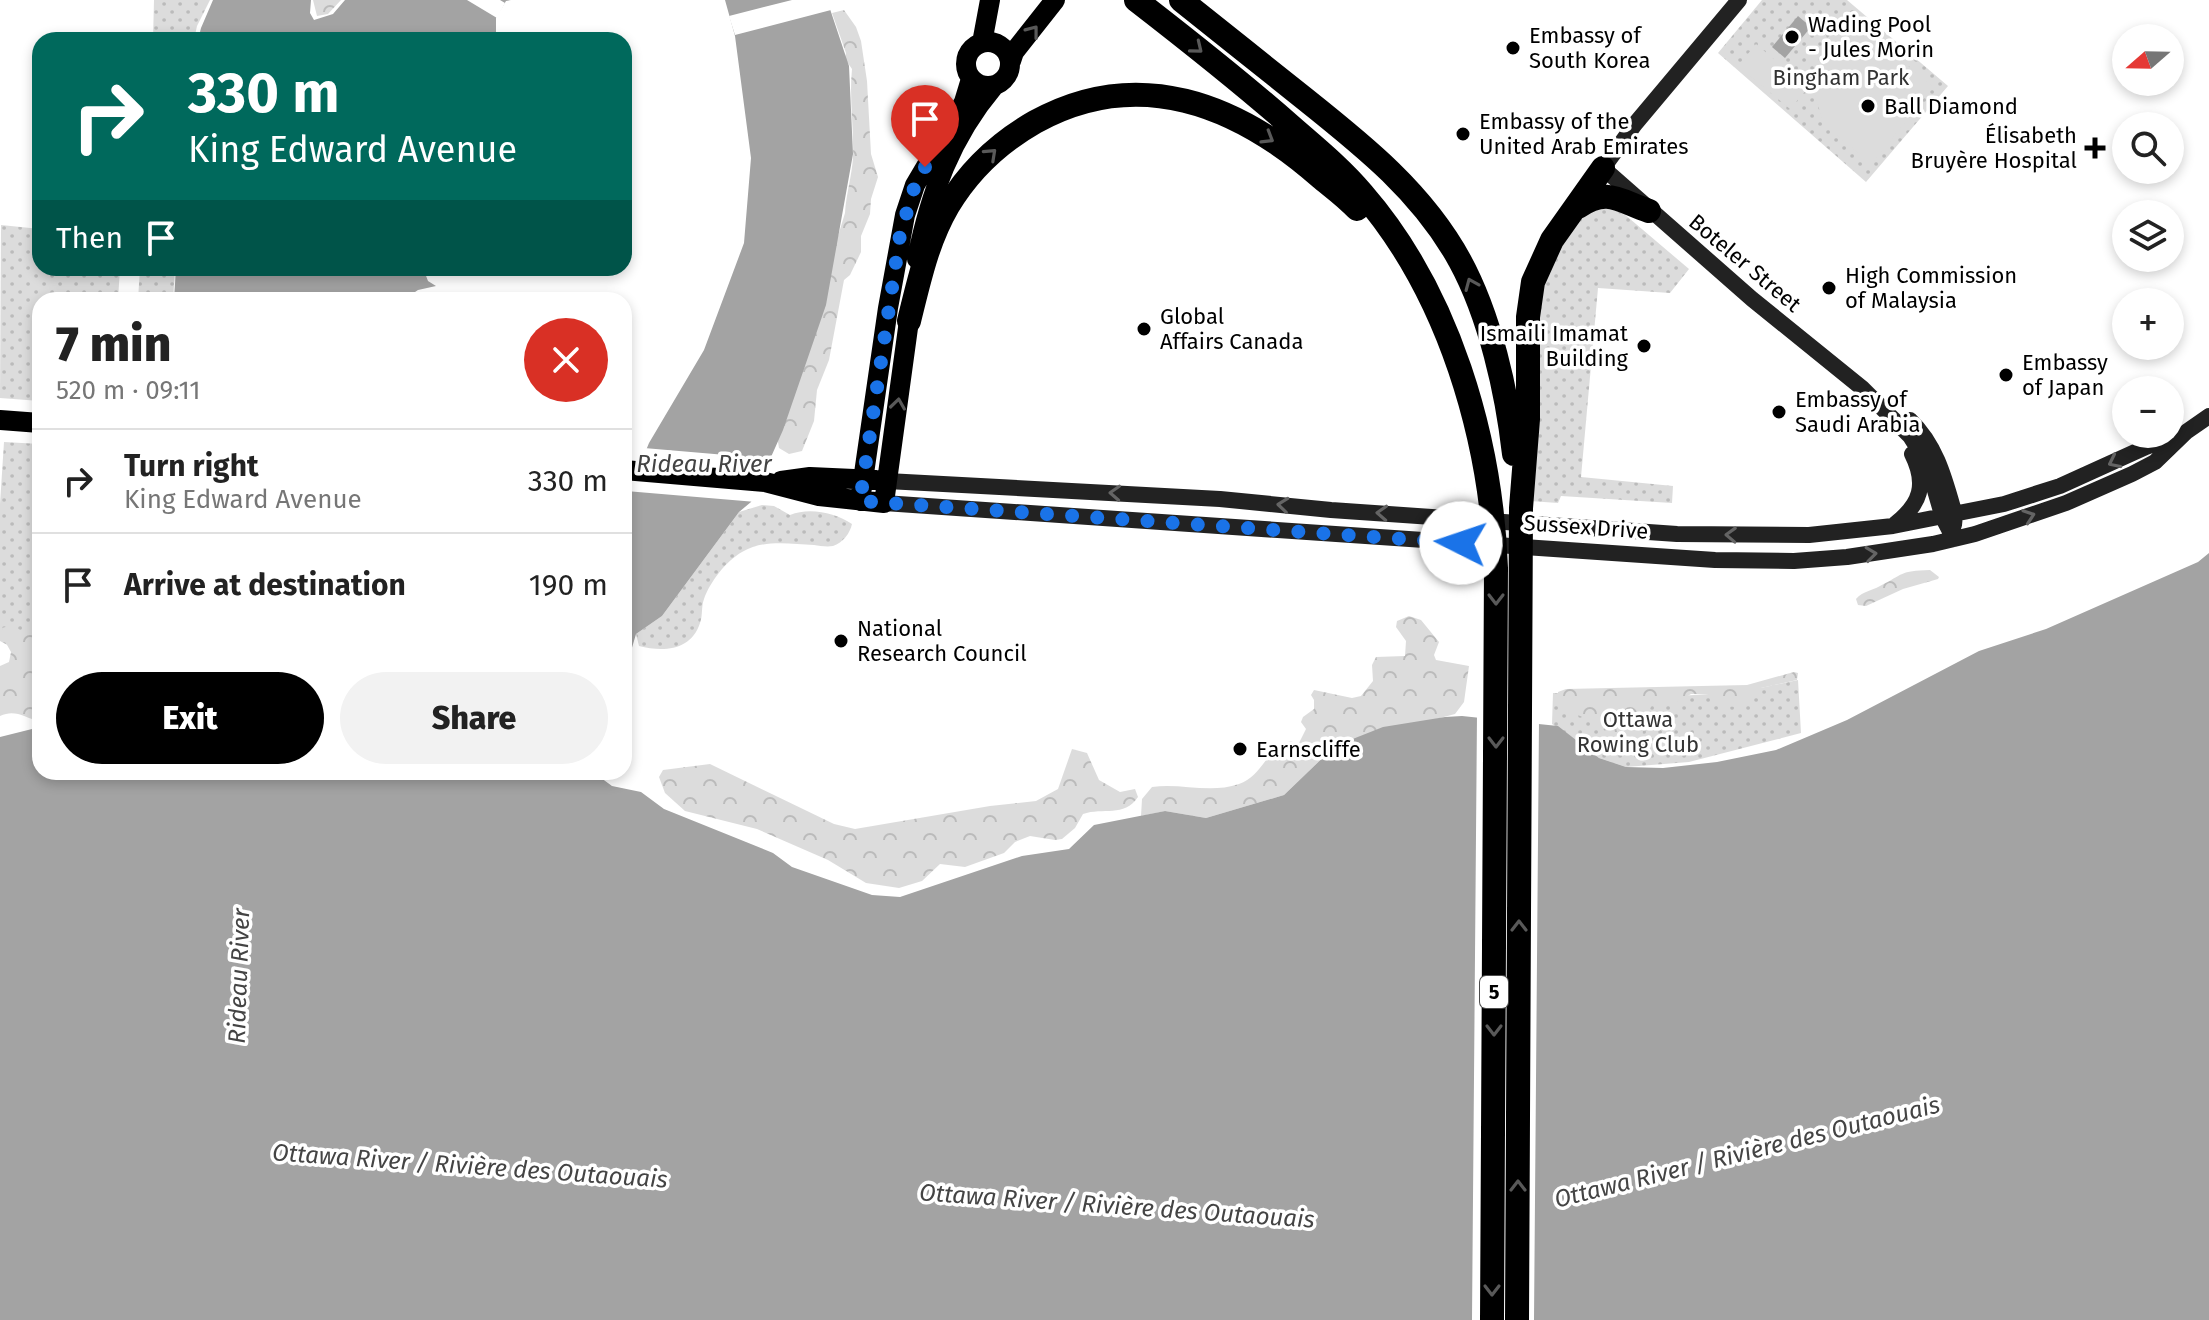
<!DOCTYPE html>
<html lang="en">
<head>
<meta charset="utf-8">
<style>
	body { margin:0; font-family:"Fira Sans",sans-serif; background:#f2f2f2; color:#222; height:100vh; display:flex; flex-direction:column; font-size:30px; white-space:nowrap }
	* { box-sizing:border-box; margin:0 }
	p { font-size:26px; color:#767676 }
	.icon { flex:none; width:44px; height:44px; fill:none; stroke:currentColor; stroke-width:2; stroke-linecap:round; stroke-linejoin:round }
	.map { position:relative; flex:1; overflow:hidden }
	.sheet { position:absolute; left:32px; top:292px; width:600px; height:488px; display:flex; flex-direction:column; background:#fff; border-radius:24px; box-shadow:0 4px 12px #0003 }
	.sheet>* { flex:none }
	.hud { position:absolute; left:32px; top:32px; width:600px; height:244px; border-radius:24px; box-shadow:0 4px 12px #0003; background:#00695c; color:#fff; overflow:hidden }
	.needle { width:52px; rotate:250deg }
	.buttons { position:absolute; left:2112px; top:24px; display:grid; gap:16px }
	.buttons a { display:grid; place-items:center; width:72px; height:72px; border-radius:50%; background:#fff; box-shadow:0 4px 12px #0003; font-size:40px }
	.pin { position:absolute; display:grid; place-items:center; width:68px; height:68px; color:#fff; margin:-82px -34px; border-radius:50% 50% 50% 0; rotate:-45deg; box-shadow:0 0 8px #0007 }
	.pin .icon { rotate:45deg }
	.me { position:absolute; width:88px; margin:-44px; rotate:274deg; stroke-linejoin:round; filter:drop-shadow(0 0 6px #0008) }
	.turn { display:flex; align-items:center; gap:28px; height:168px; padding:0 24px; font-size:36px }
	.turn .icon { width:104px; height:104px; stroke-width:2.5 }
	.turn b { display:block; font-size:56px; line-height:68px }
	.then { display:flex; align-items:center; height:76px; padding:0 24px; background:#0003; gap:16px; font-size:30px }
	.round { display:grid; place-items:center; flex:none; width:84px; height:84px; border-radius:42px; background:#f2f2f2 }
	.overview { display:flex; align-items:center; justify-content:space-between; height:136px; padding:0 24px }
	h1 { font-size:48px; font-weight:800; line-height:60px }
	.button { display:flex; gap:16px; margin-top:auto; padding:16px 24px }
	.button a { flex:1; height:92px; border-radius:48px; background:#000; color:#fff; font-size:32px; font-weight:800; line-height:92px; text-align:center }
	.button a+a { background:#f2f2f2; color:#222 }
	ul { padding:0; list-style:none }
	li { display:flex; align-items:center; gap:24px; height:104px; padding:0 24px; border-top:2px solid #e0e0e0 }
	li div { flex:1 }
	li b { display:block; font-size:30px }
	li em { font-style:normal }
	.map>svg:first-child { display:block }
</style>
</head>
<body>
<div class="map">
<svg width="2209" height="1320" viewBox="0 0 2209 1320">
	<defs>
		<pattern id="green-dots" width="8" height="8" patternUnits="userSpaceOnUse" patternTransform="scale(2)"><rect width="8" height="8" fill="#dcdcdc"/><path d="M2 2h.1M6 6h.1" fill="none" stroke="#bbb" stroke-width="1.8" stroke-linecap="round"/></pattern>
		<pattern id="forest-crowns" width="20" height="18" patternUnits="userSpaceOnUse" patternTransform="scale(2)"><rect width="20" height="18" fill="#dcdcdc"/><path d="M2 6a3 3 0 1 1 6 0M12 15a3 3 0 1 1 6 0" fill="none" stroke="#bbb"/></pattern>
	</defs>
	<rect width="100%" height="100%" fill="#fff"/>
	<path fill="url(#green-dots)" d="M154,0h56l-13,26 -3,14h-41z
		M1762,0h85l101,86 -82,96 -148,-129z
		M1608,205l15,8 66,56 -19,24 -72,-5 -17,189 92,9 -1,17 -111,-7 -3,7 -28,-2 11,-220 40,-67z
		M1,225l39,4v39h80l-2,32h-78v101l-40,-3z
		M140,268h35l-2,32h-35z
		M4,442l36,2v213l-12,-1 -28,-15v-137z
		M762,505l12,1 16,9c20,-8 45,-2 62,9 -2,9 -9,19 -19,22 -6,1 -13,0 -19,-1 -24,-1 -50,-6 -72,7 -16,9 -32,30 -38,47 -3,8 -1,16 -4,24 -9,28 -37,29 -61,23l-3,-12 26,-18 77,-104z
		M1798,680l3,53 -112,29 -63,5 -27,-9 -47,-34 1,-31 124,3 65,-4z"/>
	<path fill="url(#forest-crowns)" d="M313,0h28l-13,14 -11,2z
		M844,10l12,17 5,14 6,40 4,73 7,23 -7,22 -1,15 -9,22v16l-11,23 -6,5 -15,80 -12,30 -3,31 -12,30 -13,3 -10,-6 -2,-12 68,-223c1,-19 7,-37 8,-56 1,-30 -4,-59 -1,-88l-7,-10 1,-6 -14,-40z
		M1930,570l9,7 -1,2 -35,10 -37,17 -8,-1 -2,-6c7,-8 15,-8 24,-13 24,-12 19,-15 50,-16z
		M1409,616l12,4 18,22 -5,13 2,5 33,6 -5,36 -9,12 -120,32 -51,49 -78,23 -41,-7 -24,5 1,-17 10,-12c30,-4 58,7 87,-3 25,-9 28,-38 52,-43l7,4 8,-16 -5,-7 2,-5 11,-8v-9l-3,-5 3,-5 38,8 9,-2 12,-15 -1,-16 4,-8 29,-1 1,-15 -10,-14 1,-6z
		M9,626l31,11v85c-16,-5 -25,-13 -40,-6v-50l9,-4 2,-10 -5,-9 -4,-15z
		M1794,672l4,1 -1,7 -36,8 -14,14 -10,5 -11,-1 -19,-12h-16l-17,10h-21l-9,13 -2,24 -7,4c-29,-7 -42,-30 -73,-34l-4,-6v-13l8,-3 181,-4z
		M1072,749l15,4 12,27 21,12 15,-3 3,8c-14,21 -35,10 -55,17l-8,14 -13,11 -7,1 -25,-4 -15,6 -11,11 -39,14 -25,-3 -18,17 -23,7 -33,-5 -38,-23 -71,-31 -72,-18 -20,-18 -6,-16 4,-7 47,-6 124,60 21,5 135,-23 46,-5 22,-12z"/>
	<path fill="#dcdcdc" d="M1846,13l87,74 -61,77 -49,-40 -10,-39 8,-38z
		M1756,44l52,44 -18,21 -52,-43z"/>
	<path fill="#a3a3a3" d="M213,0h98l-1,13 4,7 19,-6 12,-14h166l-5,1 -10,17v22h-298l3,-12z
		M725,0h102l22,66 4,88 -27,151 -43,125 -32,72 -12,10 -77,104 -26,18 -12,41v-171l25,-61 55,-93 40,-107 7,-85 -16,-122z
		M1798,16l13,11 -26,31 -13,-11z
		M176,268h247l5,13 8,5 -18,4 -15,10h-229z
		M2209,553v767h-2209v-583l40,-10v45h553l19,14 29,6 23,17 109,44 19,14 80,28 28,2 122,-41 47,-7 25,-24 71,-14 41,7 78,-23 51,-49 48,-19 62,-10 17,-1 96,10 41,32 27,9 37,1 54,-6 59,-12 71,-30 132,-69 67,-22 152,-67z"/>
	<path fill="#fff" d="M467,0h33l5,3 -8,15z
		M792,0h37l2,10 -96,25 -6,-19z
		M644,448l129,11 -17,43 -130,-11z
		M1477,714l62,6 -5,600h-62z"/>
	<g fill="none" stroke-linecap="round" stroke-linejoin="round">
		<path stroke="#222" stroke-width="16" d="M1739,0l-104,124 -32,44 149,131 110,89 48,48 17,27 16,55 11,21
			M1910,420c27,26 35,60 45,95l-1,10
			M887,481l333,18 111,11 346,24 132,1 84,-9 111,-22 56,-18 86,-39 39,-14
			M884,503l831,57 79,1 53,-4 86,-13 42,-10 91,-31 66,-29 23,-12 31,-30 23,-16
			M1895,524c26,-20 32,-40 17,-70"/>
		<path stroke="#000" stroke-width="20" d="M966 64a22 22 0 1 1 44 0a22 22 0 1 1-44 0Z
			M982,43l8,-43
			M1011,61l3,-9 41,-52
			M917,259c13,-65 34,-122 77,-173
			M0,420l40,3
			M624,470l141,12 54,14 65,7 27,-197
			M781,481l29,-4 66,3
			M860,501l28,-193 17,-93 10,-30 49,-83 7,-23"/>
		<path stroke="#000" stroke-width="24" d="M1136,0c53,41 105,82 155,126 24,21 50,42 71,67 87,100 129,244 134,375l-4,752
			M1181,0c41,33 83,66 124,99 59,47 118,94 155,162 30,55 47,131 54,193
			M1578,207c30,-20 41,-6 71,4
			M909,321c10,-40 18,-79 39,-115 21,-35 52,-64 87,-84 103,-57 202,-18 285,55 12,10 26,20 37,32
			M1517,1320l4,-812 7,-89v-102l5,-35 19,-42 51,-72"/>
	</g>
	<defs><path id="oneway-chevron" d="M-2-3.5L2.5 0L-2 3.5" fill="none" stroke-width="1.6" stroke-linecap="round" stroke-linejoin="round" transform="scale(2)"/></defs>
	<g stroke="#595959">
		<use href="#oneway-chevron" transform="translate(1033 31) rotate(-52)"/>
		<use href="#oneway-chevron" transform="translate(1197 48) rotate(39)"/>
		<use href="#oneway-chevron" transform="translate(1268 138) rotate(31)"/>
		<use href="#oneway-chevron" transform="translate(991 154) rotate(-43)"/>
		<use href="#oneway-chevron" transform="translate(1471 284) rotate(-113)"/>
		<use href="#oneway-chevron" transform="translate(898 404) rotate(-82)"/>
		<use href="#oneway-chevron" transform="translate(1496 599) rotate(90)"/>
		<use href="#oneway-chevron" transform="translate(1496 742) rotate(90)"/>
		<use href="#oneway-chevron" transform="translate(1519 926) rotate(-90)"/>
		<use href="#oneway-chevron" transform="translate(1494 1030) rotate(90)"/>
		<use href="#oneway-chevron" transform="translate(1518 1186) rotate(-90)"/>
		<use href="#oneway-chevron" transform="translate(1492 1290) rotate(90)"/>
	</g>
	<g stroke="#646464">
		<use href="#oneway-chevron" transform="translate(2114 462) rotate(154)"/>
		<use href="#oneway-chevron" transform="translate(1115 493) rotate(-177)"/>
		<use href="#oneway-chevron" transform="translate(1283 505) rotate(-174)"/>
		<use href="#oneway-chevron" transform="translate(1382 513) rotate(-177)"/>
		<use href="#oneway-chevron" transform="translate(2029 516) rotate(-19)"/>
		<use href="#oneway-chevron" transform="translate(1731 535) rotate(-178)"/>
		<use href="#oneway-chevron" transform="translate(1871 554) rotate(-7)"/>
	</g>
	<g fill="none" stroke-linecap="round" stroke-linejoin="round">
		<path stroke="#1a73e8" stroke-width="14" stroke-dasharray="0 25.2" d="M925,167l-10,18 -15,50 -40,266 601,42"/>
	</g>
	<g fill="#000" stroke="#fff" stroke-width="3">
		<circle cx="1792" cy="37" r="8"/>
		<circle cx="1513" cy="48" r="8"/>
		<circle cx="1868" cy="106" r="8"/>
		<circle cx="1463" cy="134" r="8"/>
		<path d="M2091 136h8v8h8v8h-8v8h-8v-8h-8v-8h8z"/>
		<circle cx="1829" cy="288" r="8"/>
		<circle cx="1144" cy="329" r="8"/>
		<circle cx="1644" cy="346" r="8"/>
		<circle cx="2006" cy="375" r="8"/>
		<circle cx="1779" cy="412" r="8"/>
		<circle cx="841" cy="641" r="8"/>
		<circle cx="1240" cy="749" r="8"/>
	</g>
	<g text-anchor="middle" dominant-baseline="central" stroke-width="7" stroke-linejoin="round" paint-order="stroke">
		<rect fill="#fff" stroke="#4c4c4c" stroke-width="2" x="1480" y="976" width="28" height="32" rx="6"/>
		<g font-size="20" font-weight="bold" fill="#000">
			<text x="1494" y="992">5</text>
		</g>
		<g font-size="22" fill="#000" stroke="#fff" text-anchor="start">
			<text x="1808" y="24">Wading Pool<tspan x="1808" dy="25">- Jules Morin</tspan></text>
			<text x="1529" y="35">Embassy of<tspan x="1529" dy="25">South Korea</tspan></text>
			<text x="1884" y="106">Ball Diamond</text>
			<text x="1479" y="121">Embassy of the<tspan x="1479" dy="25">United Arab Emirates</tspan></text>
			<text x="2077" y="135" text-anchor="end">Élisabeth<tspan x="2077" dy="25">Bruyère Hospital</tspan></text>
			<text x="1845" y="275">High Commission<tspan x="1845" dy="25">of Malaysia</tspan></text>
			<text x="1160" y="316">Global<tspan x="1160" dy="25">Affairs Canada</tspan></text>
			<text x="1628" y="333" text-anchor="end">Ismaili Imamat<tspan x="1628" dy="25">Building</tspan></text>
			<text x="2022" y="362">Embassy<tspan x="2022" dy="25">of Japan</tspan></text>
			<text x="1795" y="399">Embassy of<tspan x="1795" dy="25">Saudi Arabia</tspan></text>
			<text x="857" y="628">National<tspan x="857" dy="25">Research Council</tspan></text>
			<text x="1256" y="749">Earnscliffe</text>
		</g>
		<g font-size="22" fill="#333" stroke="#fff">
			<text x="1841" y="77">Bingham Park</text>
			<text x="1638" y="719">Ottawa<tspan x="1638" dy="25">Rowing Club</tspan></text>
		</g>
		<g font-size="22" fill="#000" stroke="#fff">
			<text transform="translate(1745 263) rotate(40)">Boteler Street</text>
			<text transform="translate(1586 527) rotate(4)">Sussex Drive</text>
		</g>
		<g font-size="24" font-style="italic" fill="#444" stroke="#fff">
			<text x="704" y="464">Rideau River</text>
			<text transform="translate(239 976) rotate(-88)">Rideau River</text>
			<text transform="translate(1747 1152) rotate(-14)">Ottawa River / Rivière des Outaouais</text>
			<text transform="translate(470 1166) rotate(4)">Ottawa River / Rivière des Outaouais</text>
			<text transform="translate(1117 1206) rotate(4)">Ottawa River / Rivière des Outaouais</text>
		</g>
	</g>
</svg>
<div class="buttons">
<a><svg class="needle" viewBox="-14 -14 28 28"><path d="M0-13l5 13h-10z" fill="#e53935"/><path d="M0 13l5-13h-10z" fill="#767676"/></svg></a>
<a><svg class="icon" aria-label="search" viewBox="0 0 24 24"><circle cx="10" cy="10" r="6"/><path d="M15 15l6 6"/></svg></a>
<a><svg class="icon" aria-label="layers" viewBox="0 0 24 24"><path d="M12 4l9 5-9 5-9-5zM3 14l9 5 9-5"/></svg></a>
<a>+</a>
<a>−</a>
</div>
<div class="pin" style="left:925px;top:167px;background:#d93025"><svg class="icon" aria-label="arrive" viewBox="0 0 24 24"><path d="M6 21V4h12l-3 4 3 4H6"/></svg></div>
<svg class="me" style="left:1461px;top:543px" viewBox="-20 -20 40 40"><circle r="19" fill="#fff"/><path d="M0-13L10 11 0 6-10 11z" fill="#1a73e8"/></svg>
<div class="hud">
<div class="turn"><svg class="icon" aria-label="right" viewBox="0 0 24 24"><path d="M7 20v-9h11M14 6l5 5-5 5"/></svg><div><b>330 m</b>King Edward Avenue</div></div>
<div class="then">Then<svg class="icon" aria-label="arrive" viewBox="0 0 24 24"><path d="M6 21V4h12l-3 4 3 4H6"/></svg></div>
</div>
<section class="sheet">
<div class="overview"><div><h1>7 min</h1><p>520 m · 09:11</p></div><a class="round" style="background:#d93025;color:#fff"><svg class="icon" aria-label="close" viewBox="0 0 24 24"><path d="M6 6l12 12M18 6L6 18"/></svg></a></div>
<ul>
<li><svg class="icon" aria-label="right" viewBox="0 0 24 24"><path d="M7 20v-9h11M14 6l5 5-5 5"/></svg><div><b>Turn right</b><p>King Edward Avenue</p></div><em>330 m</em></li>
<li><svg class="icon" aria-label="arrive" viewBox="0 0 24 24"><path d="M6 21V4h12l-3 4 3 4H6"/></svg><div><b>Arrive at destination</b></div><em>190 m</em></li>
</ul>
<div class="button"><a>Exit</a><a>Share</a></div>
</section>
</div>
</body>
</html>
